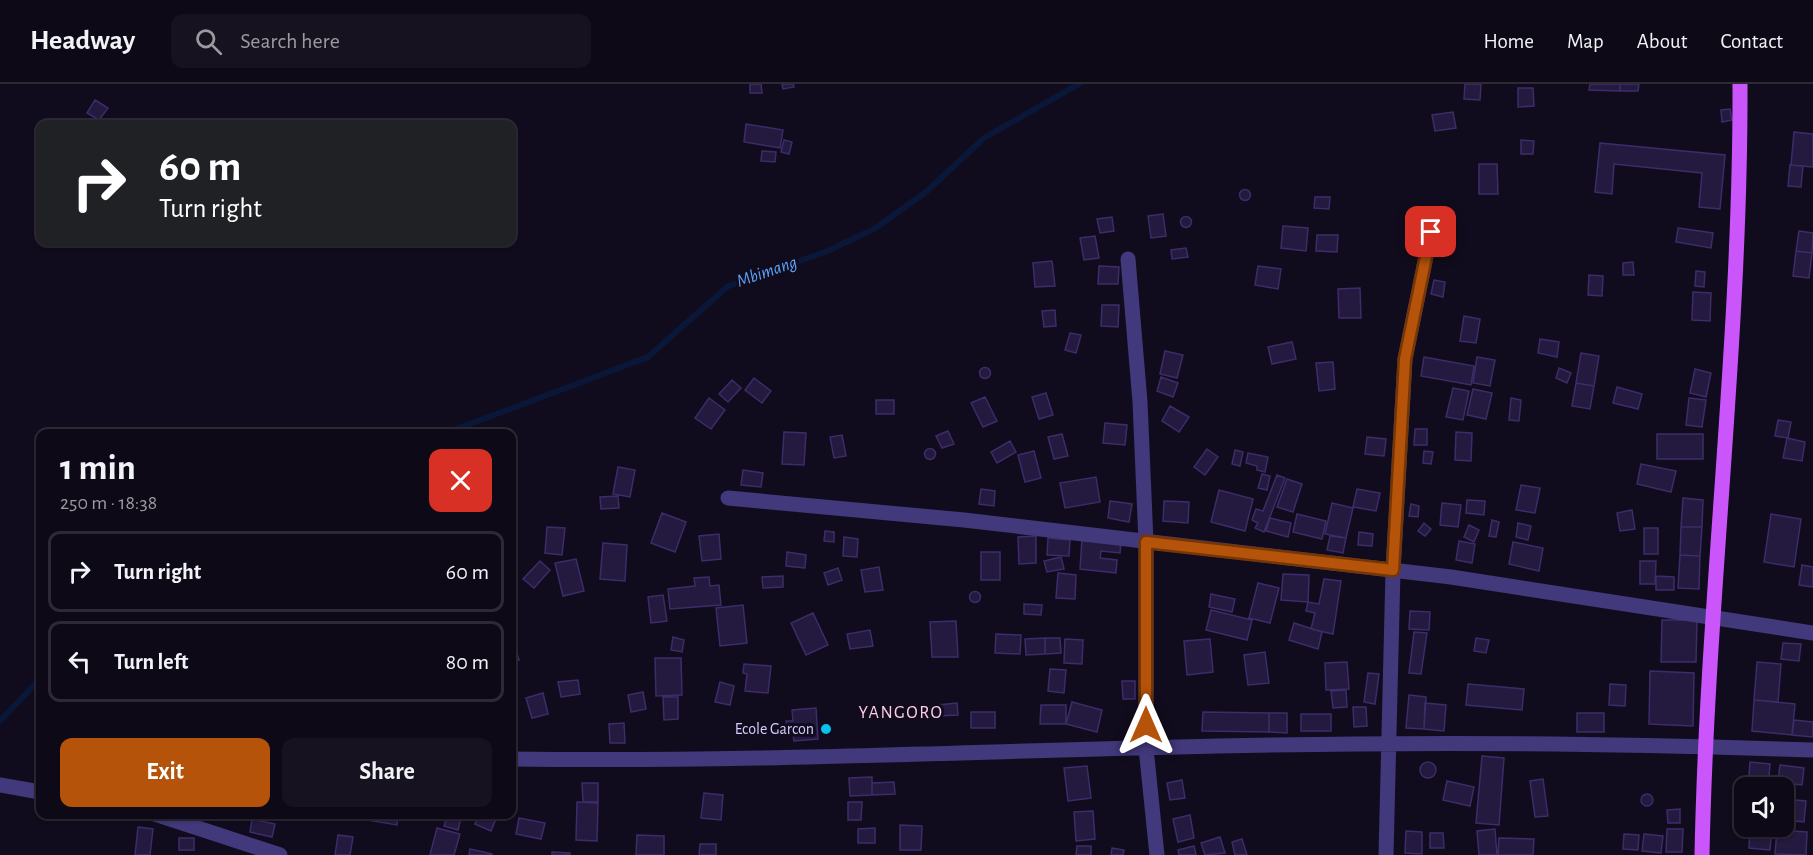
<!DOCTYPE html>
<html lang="en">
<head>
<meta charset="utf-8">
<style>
	body { margin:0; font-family:"Alegreya Sans",sans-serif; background:#16121f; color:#f1f3f6; height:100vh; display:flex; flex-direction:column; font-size:22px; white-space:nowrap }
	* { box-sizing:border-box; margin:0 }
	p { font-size:20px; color:#9a9aa1 }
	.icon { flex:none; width:33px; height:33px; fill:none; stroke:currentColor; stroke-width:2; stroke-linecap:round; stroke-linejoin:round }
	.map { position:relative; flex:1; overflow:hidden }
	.panel { position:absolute; left:36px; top:345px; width:480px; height:390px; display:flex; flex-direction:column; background:#0d0916; border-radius:12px; box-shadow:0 2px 4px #0004,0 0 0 2px #2d2a35 }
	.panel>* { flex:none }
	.hud { position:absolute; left:36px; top:36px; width:480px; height:126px; border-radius:12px; box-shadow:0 2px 4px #0004,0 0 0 2px #2d2a35; background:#202124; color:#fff; overflow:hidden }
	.buttons { position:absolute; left:1734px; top:693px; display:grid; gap:12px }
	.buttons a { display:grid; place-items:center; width:60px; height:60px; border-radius:12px; background:#0d0916; box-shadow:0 2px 4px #0004,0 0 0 2px #2d2a35; font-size:30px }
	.pin { position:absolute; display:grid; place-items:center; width:51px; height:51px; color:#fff; margin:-26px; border-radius:12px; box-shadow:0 3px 9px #0006 }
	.me { position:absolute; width:66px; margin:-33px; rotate:0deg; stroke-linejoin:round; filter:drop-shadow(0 0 4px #0008) }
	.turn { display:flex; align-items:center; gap:21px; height:126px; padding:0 24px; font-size:27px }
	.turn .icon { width:78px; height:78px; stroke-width:2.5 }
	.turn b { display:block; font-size:42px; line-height:51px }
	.round { display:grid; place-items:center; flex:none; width:63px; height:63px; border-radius:12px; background:#16121f }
	.headline { display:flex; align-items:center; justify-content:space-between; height:102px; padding:0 24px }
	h1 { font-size:36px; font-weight:700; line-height:45px }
	.button { display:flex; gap:12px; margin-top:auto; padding:12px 24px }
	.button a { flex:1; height:69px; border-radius:12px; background:#b45309; color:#fff; font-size:24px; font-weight:700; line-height:69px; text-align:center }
	.button a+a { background:#16121f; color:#f1f3f6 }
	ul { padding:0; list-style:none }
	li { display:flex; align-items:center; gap:18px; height:81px; margin:0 12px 9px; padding:0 12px; border:3px solid #2d2a35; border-radius:12px }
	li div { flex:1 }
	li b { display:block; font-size:22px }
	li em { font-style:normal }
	header { display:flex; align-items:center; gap:36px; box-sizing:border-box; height:84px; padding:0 30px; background:#0d0916; border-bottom:2px solid #2d2a35 }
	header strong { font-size:28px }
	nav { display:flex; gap:33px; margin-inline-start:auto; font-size:21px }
	.search { width:420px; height:54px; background:#16121f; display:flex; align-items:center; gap:15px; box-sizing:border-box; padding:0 21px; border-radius:12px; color:#9a9aa1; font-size:22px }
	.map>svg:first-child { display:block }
</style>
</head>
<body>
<header>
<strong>Headway</strong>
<div class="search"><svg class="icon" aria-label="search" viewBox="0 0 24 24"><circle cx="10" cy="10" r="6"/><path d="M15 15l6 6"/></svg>Search here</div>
<nav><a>Home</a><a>Map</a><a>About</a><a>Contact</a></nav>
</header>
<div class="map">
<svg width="1813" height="771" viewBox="0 0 1813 771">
	<rect width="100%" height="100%" fill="#110c1d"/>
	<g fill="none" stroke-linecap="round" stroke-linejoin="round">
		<path stroke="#0a1739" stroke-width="6" d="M443,350l205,-77 80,-71 97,-34 49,-23 52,-37 58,-54 95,-54
			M0,637l40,-42"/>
	</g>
	<path fill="#24193e" stroke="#3d2c69" stroke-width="1.5" d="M750,0h11l1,9h-12z
		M782,0h11l1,3 -11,2z
		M1465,0h16l-1,16 -16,-1z
		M1590,0h30v7l-31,-1z
		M1620,0h19l-1,7h-18z
		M1518,4h15l1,18 -16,1z
		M95,16l13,8 -9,12 -12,-7z
		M1730,25l2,11 -10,2 -1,-12z
		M1453,28l3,16 -21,3 -3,-16z
		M746,40l37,6 -3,18 -36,-6z
		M1794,48l19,2v33l-22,-2z
		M784,56l8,2 -3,12 -8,-2z
		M1521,56l13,1 -1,13h-12z
		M1600,59l125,12 -5,54 -21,-2 3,-34 -88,-9 -2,30 -17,-2z
		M762,67l14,1 -1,10 -14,-1z
		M1479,80h18l1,30h-19z
		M1790,81l13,1 -2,21 -13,-1z
		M1239.5 111a5.5 5.5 0 1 1 11 0a5.5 5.5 0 1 1-11 0Z
		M1315,113h15l-1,12 -15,-1z
		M1163,130l3,22 -15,2 -3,-22z
		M1180.5 138a5.5 5.5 0 1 1 11 0a5.5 5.5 0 1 1-11 0Z
		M1112,133l2,14 -14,2 -3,-14z
		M1283,142l25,2 -2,23 -25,-3z
		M1678,144l35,5 -2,15 -35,-6z
		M1799,147l14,2 -1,20 -16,-2z
		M1317,151h21l-1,17 -21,-1z
		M1095,152l4,22 -15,2 -4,-22z
		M1186,164l2,9 -16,2 -1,-9z
		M1796,167l16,2 -3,25 -16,-2z
		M1052,177l3,25 -20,1 -2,-24z
		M1633,178l1,13h-11v-12z
		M1099,182l20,1 -1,17h-20z
		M1258,182l23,3 -3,20 -23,-4z
		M1696,187l9,1 -1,15 -9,-1z
		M1589,191l14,1 -1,20 -14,-1z
		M1434,196l11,2 -2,15 -12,-3z
		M1360,204l1,30h-22l-1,-29z
		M1693,208l18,1 -1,28 -18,-1z
		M1102,221h17l-1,22 -17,-1z
		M1055,226l1,16 -12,1 -2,-16z
		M1464,232l16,3 -4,24 -16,-2z
		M1070,249l11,2 -5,18 -11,-3z
		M1540,255l19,3 -2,15 -19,-4z
		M1292,258l4,17 -24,5 -4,-17z
		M1165,267l18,4 -6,23 -17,-4z
		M1581,269l18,3 -5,30 -18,-3z
		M1424,273l50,9 -3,19 -50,-9z
		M1477,273l18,3 -5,26 -17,-3z
		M1333,278l2,27 -16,2 -3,-28z
		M979.5 289a5.5 5.5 0 1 1 11 0a5.5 5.5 0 1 1-11 0Z
		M1559,284l12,5 -4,10 -11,-5z
		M1695,285l16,4 -5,24 -16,-4z
		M1161,293l17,6 -5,14 -16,-6z
		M754,294l17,13 -9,12 -17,-13z
		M732,296l9,8 -13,14 -9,-8z
		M1576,299l18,3 -4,23 -18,-3z
		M1617,303l25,7 -4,15 -25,-6z
		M1453,304l16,3 -6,29 -17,-3z
		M1473,305l19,4 -6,26 -19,-4z
		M1046,309l7,22 -14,4 -7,-22z
		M985,313l12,24 -14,6 -12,-24z
		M709,314l16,12 -14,19 -16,-11z
		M1511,314l10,2 -2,21 -10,-1z
		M1689,314l17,2 -4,27 -16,-2z
		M876,316h18v14h-18z
		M1170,322l19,11 -10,15 -17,-11z
		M1778,336l13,2 -3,16 -13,-2z
		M1105,339l22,2 -2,20 -22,-2z
		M1415,345h12v16h-13z
		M948,347l6,13 -12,4 -6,-12z
		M784,348l22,1 -2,32 -22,-1z
		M1456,348l16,1 -1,28 -16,-1z
		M1062,350l6,22 -14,3 -6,-22z
		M1657,350h46v25h-46z
		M842,351l4,21 -12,2 -4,-21z
		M1367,353l19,2 -2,17 -19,-2z
		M1787,354l18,4 -3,19 -19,-3z
		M1010,357l6,11 -19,11 -6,-11z
		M924.5 370a5.5 5.5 0 1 1 11 0a5.5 5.5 0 1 1-11 0Z
		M1207,365l11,8 -13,18 -11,-8z
		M1235,366l8,2 -3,14 -8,-2z
		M1034,367l7,27 -16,4 -7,-27z
		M1424,367l9,1 -2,12 -8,-1z
		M1248,369l20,4 -3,15 -8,-2v-4l-11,-3z
		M1641,380l35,7 -5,21 -34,-8z
		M618,383l17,3 -5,27 -17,-3z
		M743,386l20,3 -2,14 -20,-2z
		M1262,390l8,2 -3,14 -9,-2z
		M1277,391l8,3 -21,54 -9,-4 3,-5 -6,-3 4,-11 7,2z
		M1096,393l4,25 -35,6 -5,-25z
		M1287,395l15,5 -9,28 -16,-5z
		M1521,401l19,3 -5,25 -19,-3z
		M981,405l14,2 -1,15 -15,-2z
		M1357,405l23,4 -4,18 -23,-4z
		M1219,406l34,9 -8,32 -34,-9z
		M618,412l1,12 -18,1 -1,-12z
		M1683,414l20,2 -1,27h-21z
		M1467,416l18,1 -1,14 -18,-2z
		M1110,417l22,3 -3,18 -21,-4z
		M1164,417l25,1 -1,21 -25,-2z
		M1332,419l21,5 -7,30 -21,-4z
		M1442,419l19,2 -3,22 -18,-2z
		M1411,420l8,2 -1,11 -9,-1z
		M1632,426l3,19 -15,2 -3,-18z
		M662,429l24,9 -11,30 -24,-9z
		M1297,430l29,7 -4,18 -29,-7z
		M1771,430l30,5 -7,48 -30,-5z
		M1270,434l21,5 -3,14 -22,-6z
		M1492,436l7,2 -3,15 -7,-1z
		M1424,439l7,6 -6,7 -7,-5z
		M1518,439l13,3 -3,14 -12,-3z
		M1469,441l10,5 -5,12 -10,-5z
		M547,443l18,1 -3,27 -17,-2z
		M1681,443h21l-2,29 -20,-1z
		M1644,444h14v26h-14z
		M825,447l9,1v10l-10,-1z
		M1359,448l14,2 -1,12 -14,-1z
		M719,450l2,25 -19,2 -3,-25z
		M1036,452v27l-17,1 -1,-27z
		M1330,452l16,2 -3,15 -16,-3z
		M844,453l14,2 -1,18 -14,-1z
		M1048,454l22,2 -1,16 -22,-1z
		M1082,455l39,3 -1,11 -19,-2 -1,7 17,2 -1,13 -36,-4z
		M1459,457l16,3 -3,19 -16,-3z
		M1513,458l30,6 -4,23 -30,-7z
		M603,459l24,2 -2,36 -25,-2z
		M787,468l19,3 -1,13 -19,-2z
		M981,468h19v28h-19z
		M1680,471l20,1 -1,33 -21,-1z
		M1061,473l3,12 -17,3 -3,-11z
		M576,475l8,32 -21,5 -8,-33z
		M540,477l10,9 -16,18 -11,-9z
		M1640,477h16l-1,23h-15z
		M1802,481l11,2v20l-14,-2z
		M879,483l4,23 -18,2 -4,-22z
		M838,484l4,12 -14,5 -4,-12z
		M1058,489l18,2 -1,24 -19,-1z
		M1283,490l26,1 -1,27 -27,-2z
		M783,492v11l-20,1 -1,-11z
		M1656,492l18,1v13h-18z
		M709,493l1,9 9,-1 2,20 -51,4 -2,-20 27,-3 -1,-8z
		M1324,495l17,2 -8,53 -22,-5 4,-16 -9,-2 2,-9 11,2z
		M1258,499l21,5 -9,35 -21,-5z
		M969.5 513a5.5 5.5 0 1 1 11 0a5.5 5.5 0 1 1-11 0Z
		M1211,510l24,5 -3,13 -23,-5z
		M663,511l4,26 -16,2 -3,-26z
		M512,520l4,15 -4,1z
		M1024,520l18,1 -1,10 -17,-1z
		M743,521l4,38 -27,3 -4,-38z
		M1211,526l41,10 -5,20 -41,-10z
		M1410,527l20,1 -1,18 -20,-1z
		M813,529l15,32 -22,10 -15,-32z
		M1662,536h35l-1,42h-35z
		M956,537l2,36h-26l-2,-35z
		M1294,539l28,9 -4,17 -29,-9z
		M870,546l3,16 -23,3 -3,-15z
		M1414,548l13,1 -6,41 -12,-1z
		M996,550l25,1 -1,19 -25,-1z
		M512,553l7,23 -7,2z
		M673,553l11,3 -2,12 -11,-2z
		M1045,554v16l-19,1 -1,-16z
		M1045,554h15l1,15 -16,1z
		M1476,554l13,2 -3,13 -12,-2z
		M1065,555l18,1 -1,24 -18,-1z
		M1210,555l3,33 -26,3 -3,-34z
		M1783,559l18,1 -2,17 -18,-2z
		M1265,568l4,31 -21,2 -4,-30z
		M655,574h26l1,37 -26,1z
		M1347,578l2,27 -23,1 -1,-27z
		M1757,578l24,2 -3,38 -24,-2z
		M744,580l27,2 -3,27 -23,-2 2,-17 -4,-1z
		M1050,585l16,1 -2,23 -16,-2z
		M1650,587l44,2 -1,53 -44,-2z
		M1368,589l11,1 -4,30 -11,-2z
		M578,596l2,14 -19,3 -3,-15z
		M1122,597h13v18h-12z
		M720,598l14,4 -4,19 -15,-3z
		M1468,600l56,5 -2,21 -56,-5z
		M1610,600l16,1 -1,21 -16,-1z
		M1346,606l1,17 -14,1 -2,-17z
		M643,608l3,17 -15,3 -3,-17z
		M543,609l5,21 -16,4 -6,-20z
		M1409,611l17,2 -2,32 -18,-1z
		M663,613h15v22l-14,1z
		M1754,616l41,4 -3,31 -40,-4z
		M1072,618l30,8 -5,22 -31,-8z
		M957,619l1,12 -20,1 -1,-11z
		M1425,619l21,2 -2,26 -20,-2z
		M1041,621h25v19h-26z
		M1353,623h13l1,19 -13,1z
		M816,624l2,31 -24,2 -1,-8h-6l-1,-12h7l-1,-11z
		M971,628h24v16h-24z
		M1203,628l66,1v19l-67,-1z
		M1269,629h18v20l-18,-1z
		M1577,629h27v19h-27z
		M1301,630h30v17h-30z
		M1794,636l19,2v15l-21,-2z
		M624,639l1,20h-15l-1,-19z
		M1482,672l22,2 -5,67 -23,-2z
		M1420 686a8 8 0 1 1 16 0a8 8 0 1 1-16 0Z
		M1750,678l20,2 -2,24h-20z
		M1780,681l24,3 -2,17 -24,-3z
		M1087,682l4,32 -23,3 -4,-33z
		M872,693v18l-22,1 -1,-18z
		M1543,695l5,37 -13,1 -5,-36z
		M1182,696l3,18 -15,2 -3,-17z
		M1447,697l27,6 -4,19 -27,-6z
		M894,698l1,12 -23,1v-12z
		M582,699h16v19h-15z
		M704,709l19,2 -2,25 -20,-2z
		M1641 716a6 6 0 1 1 12 0a6 6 0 1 1-12 0Z
		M1784,715l22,2 -2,21 -20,-2z
		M577,718l21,1 -1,38 -21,-1z
		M848,718h14l-1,18h-13z
		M1680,725v14h-12l-1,-13z
		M1093,727l2,28 -19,2 -2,-29z
		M356,730h42l-1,11 -42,-7z
		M448,730h14l-4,16 -14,-4z
		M479,730h19l-7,17 -16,-7z
		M1190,731l4,23 -16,4 -5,-23z
		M519,734l26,5 -4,16 -25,-5z
		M252,735l23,5 -3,13 -22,-5z
		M900,741l22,1 -1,24h-21z
		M1750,742h22l-2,24 -21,-2z
		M138,743l15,2 -3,26h-15z
		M437,744l23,6 -6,21h-24z
		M875,744v15h-17v-14z
		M1495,745l2,26h-18l-2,-24z
		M1667,745h16l-1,23h-16z
		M1777,746l30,2 -1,23 -31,-1z
		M1406,747l16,1v22l-17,-1z
		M1430,749h13l1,15h-14z
		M1624,750l15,1 -1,15 -15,-1z
		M1644,750l19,2 -2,17 -19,-2z
		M338,751l15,2 -3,18h-15z
		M637,751l27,1v19h-28z
		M1220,753l5,16 -20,2 -4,-12z
		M179,754h15v12h-15z
		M1499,754l35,1 -1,16h-35z
		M1242,755l5,16h-12l-3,-13z
		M700,760h16v11h-17z
		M1077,762h14v9h-15z
		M1194,762l2,9h-17l-1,-5z
		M1112,764l12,2 -1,5h-12z
		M470,765l22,5 -1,1h-22z
		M552,768l18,1v2h-18z"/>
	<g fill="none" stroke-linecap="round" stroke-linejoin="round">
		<path stroke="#41397b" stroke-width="15" d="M1128,175l12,143 6,140v206l11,107
			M728,414l236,22 487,57 362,56
			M512,675c281,4 562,-13 843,-15 153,-2 306,1 458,6
			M0,701l40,7
			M155,730l125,41
			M1386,771l7,-284 12,-212 26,-127"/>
		<path stroke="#ca55fa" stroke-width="15" d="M1702,771c5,-257 39,-514 38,-771"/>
	</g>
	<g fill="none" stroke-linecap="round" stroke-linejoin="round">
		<defs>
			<path id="route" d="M1146,641v-183l247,28 12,-211 26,-127"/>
		</defs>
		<use href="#route" stroke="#753606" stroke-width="15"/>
		<use href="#route" stroke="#b45309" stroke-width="10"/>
	</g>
	<circle fill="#08c1ec" stroke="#110c1d" stroke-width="2" cx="826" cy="645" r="6"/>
	<g text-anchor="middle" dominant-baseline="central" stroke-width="6" stroke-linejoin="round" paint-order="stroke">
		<g font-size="16" fill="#d5cbfd" stroke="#110c1d" text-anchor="end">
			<text x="814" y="645">Ecole Garcon</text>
		</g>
		<g font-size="18" font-style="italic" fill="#5ca3fa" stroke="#110c1d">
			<text transform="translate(767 188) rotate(-19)">Mbimang</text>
		</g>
		<g font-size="18" letter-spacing="1.5" fill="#fdcce7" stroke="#110c1d">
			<text x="901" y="629">YANGORO</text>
		</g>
	</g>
</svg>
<div class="buttons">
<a><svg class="icon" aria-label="sound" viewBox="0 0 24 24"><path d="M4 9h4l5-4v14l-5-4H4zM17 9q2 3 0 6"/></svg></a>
</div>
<div class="pin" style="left:1431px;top:148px;background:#d93025"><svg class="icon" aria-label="arrive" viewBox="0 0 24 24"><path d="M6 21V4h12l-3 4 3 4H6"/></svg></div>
<svg class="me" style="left:1146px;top:641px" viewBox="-20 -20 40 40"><path d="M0-17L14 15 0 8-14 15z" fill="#b45309" stroke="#fff" stroke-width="4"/></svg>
<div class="hud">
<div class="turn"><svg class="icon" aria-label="right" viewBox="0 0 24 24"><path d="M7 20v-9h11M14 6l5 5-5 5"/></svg><div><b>60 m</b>Turn right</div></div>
</div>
<section class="panel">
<div class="headline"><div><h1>1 min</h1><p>250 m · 18:38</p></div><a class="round" style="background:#d93025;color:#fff"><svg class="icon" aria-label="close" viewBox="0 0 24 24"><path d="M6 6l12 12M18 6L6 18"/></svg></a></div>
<ul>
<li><svg class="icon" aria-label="right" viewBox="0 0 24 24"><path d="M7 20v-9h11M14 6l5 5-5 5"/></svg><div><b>Turn right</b></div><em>60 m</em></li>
<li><svg class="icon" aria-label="left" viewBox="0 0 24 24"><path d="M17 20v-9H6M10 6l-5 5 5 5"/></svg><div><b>Turn left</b></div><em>80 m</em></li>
</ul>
<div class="button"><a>Exit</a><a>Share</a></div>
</section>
</div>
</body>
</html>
